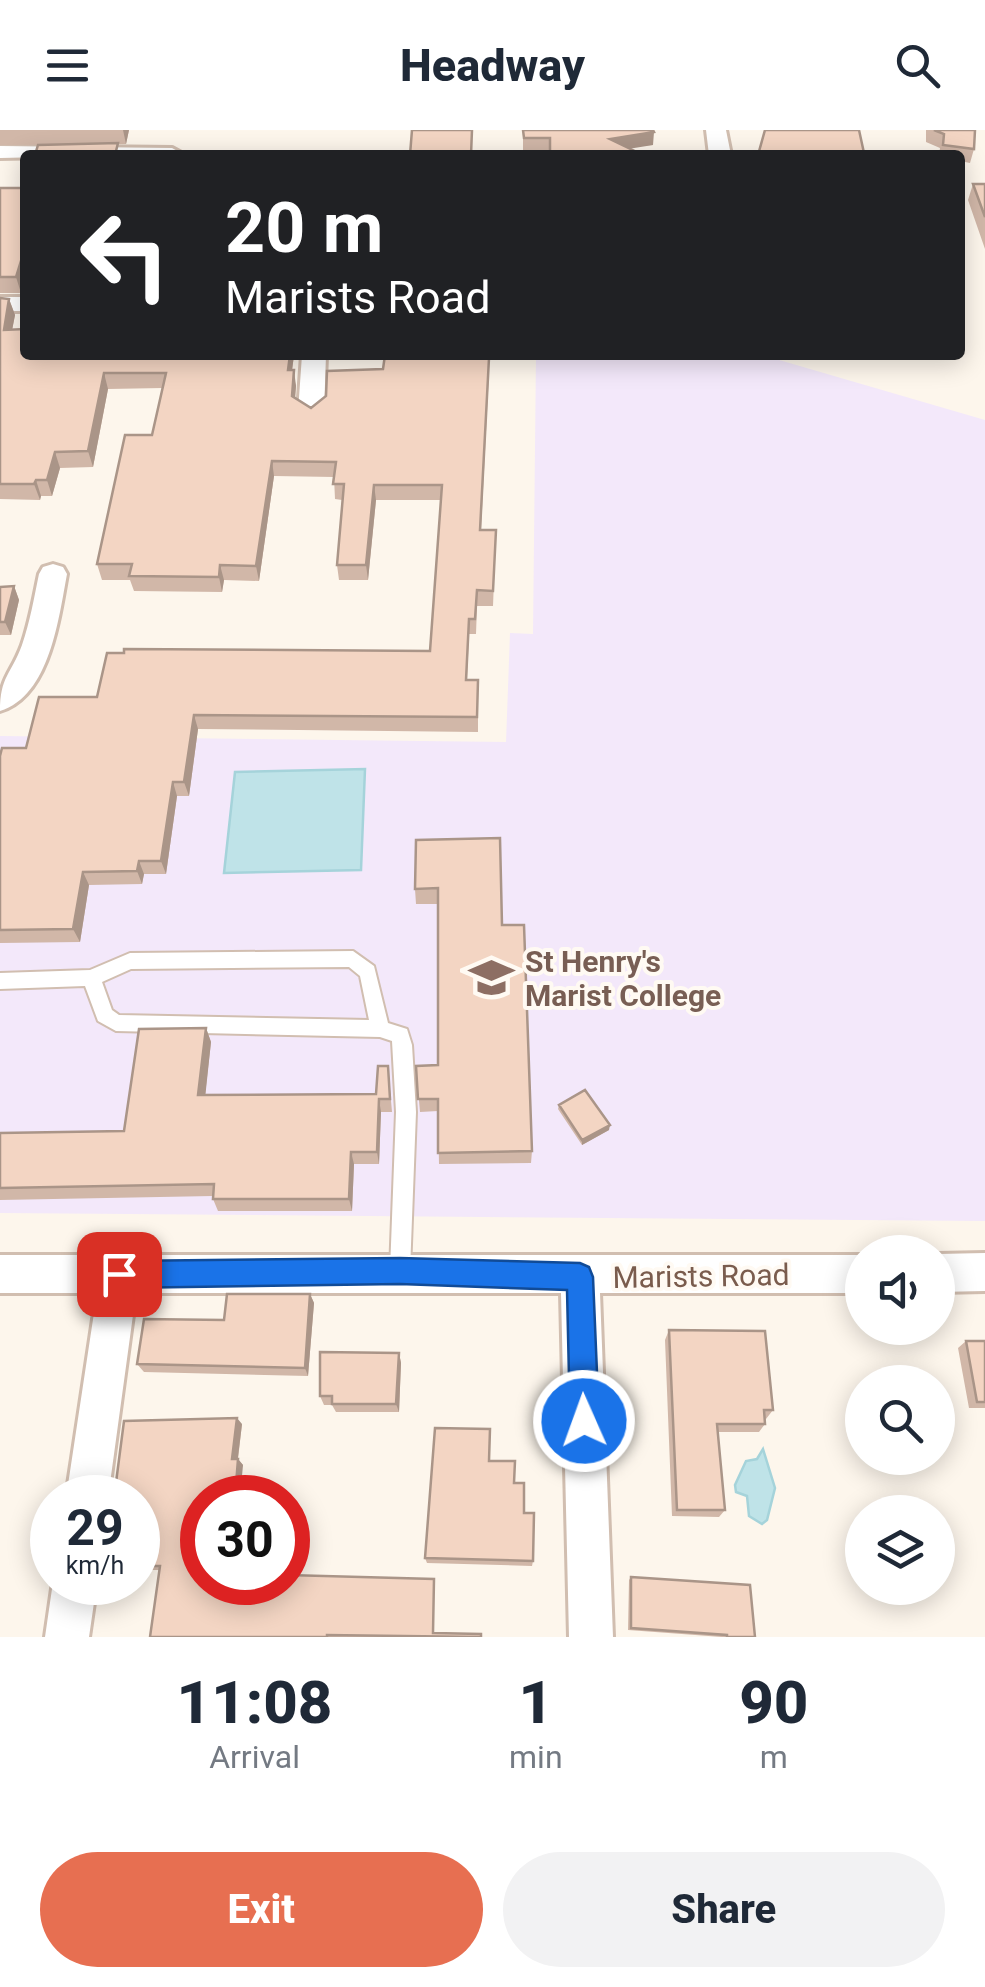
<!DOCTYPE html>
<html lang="en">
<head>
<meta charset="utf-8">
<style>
	body { margin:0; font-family:Roboto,sans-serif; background:#f2f2f3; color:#1f2937; height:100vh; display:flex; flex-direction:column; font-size:38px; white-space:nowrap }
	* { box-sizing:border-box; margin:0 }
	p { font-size:32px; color:#747a83 }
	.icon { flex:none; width:55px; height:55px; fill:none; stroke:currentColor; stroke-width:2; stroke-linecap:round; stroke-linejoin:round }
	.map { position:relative; height:1507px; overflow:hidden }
	.panel { display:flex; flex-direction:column; background:#fff; flex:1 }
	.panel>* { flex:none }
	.top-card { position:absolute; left:20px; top:20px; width:945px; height:210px; border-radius:10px; box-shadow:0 5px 25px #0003; background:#202124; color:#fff; overflow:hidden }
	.buttons { position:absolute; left:845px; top:1105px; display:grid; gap:20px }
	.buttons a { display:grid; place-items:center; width:110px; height:110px; border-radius:50%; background:#fff; box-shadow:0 5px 25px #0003; font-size:50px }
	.speed { position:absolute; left:30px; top:1345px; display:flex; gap:20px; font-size:50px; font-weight:700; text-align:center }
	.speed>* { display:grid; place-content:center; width:130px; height:130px; border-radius:50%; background:#fff; box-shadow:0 5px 25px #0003; line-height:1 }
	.speed small { font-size:25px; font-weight:400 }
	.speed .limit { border:15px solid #d22; background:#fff; color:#111 }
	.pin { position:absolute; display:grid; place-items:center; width:85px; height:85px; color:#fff; margin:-42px; border-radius:20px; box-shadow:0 5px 15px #0006 }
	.me { position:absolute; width:110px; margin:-55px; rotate:358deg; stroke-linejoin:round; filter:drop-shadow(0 0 8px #0008) }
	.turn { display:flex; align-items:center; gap:35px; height:210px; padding:0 40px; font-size:45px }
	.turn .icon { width:130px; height:130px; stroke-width:2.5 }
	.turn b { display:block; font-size:70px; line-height:85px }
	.eta { display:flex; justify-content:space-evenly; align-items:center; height:170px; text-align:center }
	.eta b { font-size:60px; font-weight:800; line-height:70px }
	.action { display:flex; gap:20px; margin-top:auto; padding:20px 40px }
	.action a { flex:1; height:115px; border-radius:60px; background:#e76f51; color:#fff; font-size:40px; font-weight:800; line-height:115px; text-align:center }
	.action a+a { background:#f2f2f3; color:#1f2937 }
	header { display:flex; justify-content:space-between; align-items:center; height:130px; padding:0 40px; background:#fff; font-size:45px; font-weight:800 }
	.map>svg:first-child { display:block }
</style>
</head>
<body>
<header><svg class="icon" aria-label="menu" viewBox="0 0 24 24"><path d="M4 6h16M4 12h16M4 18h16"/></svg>Headway<svg class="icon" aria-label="search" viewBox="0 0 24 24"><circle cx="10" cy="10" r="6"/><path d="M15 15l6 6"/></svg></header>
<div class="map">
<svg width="985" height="1507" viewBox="0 0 985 1507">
	<rect width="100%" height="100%" fill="#fdf6ec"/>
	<path fill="#f3e8fa" d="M536,225h226l223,65v801l-985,-8v-477l506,6 4,-109 23,1z"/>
	<path fill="#bfe3e8" stroke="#a5d3da" stroke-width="2.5" d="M365,639l-4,101 -137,3 11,-101z
		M763,1319l12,39 -8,32 -5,4 -13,-8 -2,-20 -11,-4 -1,-7 11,-24 11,-2z"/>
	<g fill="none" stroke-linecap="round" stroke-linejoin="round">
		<defs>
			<path id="lane" d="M353,821l21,15 14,57 19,6 5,16 4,67 -6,159 -3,7 -7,3 -7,-3 -3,-7 6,-159 -4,-71 -12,-4 -264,-6 -18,-10 -13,-35 -85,3v-16l90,-3 40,-17zM349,837l11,9 9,44 -250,-5 -7,-5 -10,-28 29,-13z"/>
			<path id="street" d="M706,0h20l5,25h-22z
				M0,16l172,2 11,6 -183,4z
				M0,167h25v14h-25z
				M302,225h24l-2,57 -13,8 -13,-8z
				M53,434l10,3 4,7c-8,43 -17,122 -67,137 0,-35 11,-36 22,-66 8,-23 12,-47 17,-71l4,-7z
				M985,1123v38l-47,1v-38z
				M0,1125h862v38h-262l13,344h-44l-8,-344h-425l-28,205h-42l31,-205h-97z
				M53,1452h44l-8,55h-44z"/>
		</defs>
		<use href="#lane" stroke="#d1beb0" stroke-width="4"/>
		<use href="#street" stroke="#d1beb0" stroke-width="6"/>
		<use href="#lane" fill="#fff" fill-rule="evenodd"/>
		<use href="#street" fill="#fff" fill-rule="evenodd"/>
	</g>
	<path fill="#d1b7a8" d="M0,0h129l-3,14 -126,1z
		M523,0l130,15 -103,6h-27z
		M764,0h95l5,25h-106l6,-21z
		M926,0h49l-1,19 -4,14 -10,-2v-6h-21l1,-7 -14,-6z
		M25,54v96l-4,13h-21v-105h24z
		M973,54h12v65l-17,-49z
		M0,168l9,1 6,16 -3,15 282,25 -2,15 4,16 -1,12 16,10 72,-39 67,-12 39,16 -8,157h15l-3,76h-16l-1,28h-7l-2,46h11v52l-280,-3 -9,67h-12l-11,78h-22l-2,10 -53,1 -9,57 -80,1v-187l26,-8 71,-51 333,-46 11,-151h-65l-8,80h-29l-2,-15 5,-65 -7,-1 -1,-22 -60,-1 -15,105 -35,-1 -2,12 -88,-1 -4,-11h-28l-5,-16 55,-129 10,-47 -54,1 -15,78 -33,1 -8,28h-11l-1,4 -40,-1z
		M14,456l5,14 -8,35h-11v-48z
		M416,710l86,85 30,226 -1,12 -92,1 -1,-53 -18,1 -4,-46 22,-1v-161h-22l-1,-15z
		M206,898l5,14 -6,53 171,-1 12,-28 4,46h-11l-2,52h-25l-2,47h-134l-5,-12v-3l-213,4v-67l124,-2z
		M559,975l50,25 -27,15 -24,-36z
		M310,1164l4,9 -6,73 -164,-4 -7,-8z
		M669,1200l104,80 -7,9 -2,-1 1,6 -6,8h-41l7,78 -6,7 -47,-1 -7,-176z
		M966,1211h19v67h-16l-11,-60z
		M399,1223l2,10 -2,49h-63l-4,-7h-8l-4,-9z
		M242,1294l-4,35 5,6 -41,117 232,-3v54l47,4h-331l9,-67h-21v-72z
		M489,1331l25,22 10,30 9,48 -1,5 -105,-3 -2,-5z
		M631,1447l124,60h-33l-94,-7 1,-50z"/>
	<path fill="#aa9588" d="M123,0h6l-3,14z
		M654,2l-1,13 -44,7 1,-13z
		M25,118v32l-4,13 -5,-16z
		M9,169l6,16 -6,31 -5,-16z
		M290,225h4l-4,31 -2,-16z
		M294,240l2,16 -2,26 -2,-16z
		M104,243l4,16 -15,78 -5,-16z
		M55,322l5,16 -8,28 -5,-16z
		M272,331l2,15 -15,105 -3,-15z
		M36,350l5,16 -1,4 -6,-16z
		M374,355l2,15 -8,80 -2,-15z
		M220,435l4,15 -2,12 -3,-15z
		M14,456l5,14 -8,35 -6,-13z
		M194,585l4,14 -9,67 -5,-14z
		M173,652l4,14 -11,78 -5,-13z
		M139,731l5,13 -2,10 -5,-13z
		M83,742l6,13 -9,57 -7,-13z
		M206,898l5,14 -7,66 -6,-13z
		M379,969l2,13 -2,52 -2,-12z
		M610,995l-1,5 -27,15v-5z
		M351,1022l3,12 -2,47 -3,-12z
		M310,1164l4,9 -6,73 -3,-8z
		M399,1223l2,10 -2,49 -3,-8z
		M237,1288l5,6 -5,41 -5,-6z
		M238,1329l5,6 -3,33h-5z"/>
	<path fill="#f3d5c3" stroke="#aa9588" stroke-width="2.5" d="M412,0h60l-1,25h-61z
		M523,0h130l1,2 -44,7 33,16h-93v-17h-26z
		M765,0h94l5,23h-35l1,2h-72z
		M934,0h41l-1,19 -31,-4 1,-11z
		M118,13l-3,12h-80l3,-10z
		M25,54v64l-9,29h-16v-89h24z
		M973,54h12v33z
		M0,168l9,1 -5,31 21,-1v26h265l-2,15h6l-2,26 19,12 15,-12 1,-25 56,-2 2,-14h63v2l41,1 -9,172h16l-3,61 -16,-1 -2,29h-6l-3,61h12l-1,37 -283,-2 -10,67h-11l-12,79h-22l-2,10 -54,1 -10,57 -73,1v-174l2,-8h24l13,-51h58l10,-44h17v-4l306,2 12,-166h-68l-8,80h-29l7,-81h-11l3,-22 -64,-1 -16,105 -36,-1 -1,12 -90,-1 3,-12h-35l28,-129h27l14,-62h-62l-16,78 -33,1 -8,28h-11l-2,4h-34z
		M14,456l-9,36h-5v-35z
		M500,708l2,87h22l8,226 -94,2v-54h-20l-2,-33 22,-1v-177l-23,1 1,-49z
		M206,898l-8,67 178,-1 2,-28h10l2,33h-11l-2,53h-26l-2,47h-136l1,-15 -214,4v-55l124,-2 15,-102z
		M585,960l25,35 -28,15 -23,-35z
		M227,1164h83l-5,74 -168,-4 7,-45 80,1z
		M669,1200l96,1 8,79h-9l1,14h-48l8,86h-48z
		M966,1211h19v61h-8z
		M320,1222l79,1 -3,51h-64v-8h-12z
		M237,1288l-5,41h6l-3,39h-33v84h86v-7l146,4 -1,54 48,1v3l-154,-2v2h-177l10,-71h-22v-68h-24l10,-77z
		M435,1298l55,1 -1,32h26l-1,22h10v30h10l-1,48 -108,-3z
		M631,1447l119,8 5,52h-28v-2l-96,-7z"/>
	<path fill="#1a73e8" stroke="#114b97" stroke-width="2.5" d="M400,1128l180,5 9,4 4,10 6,144 -5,10 -10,4 -10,-4 -4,-10 -3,-131 -167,-6 -281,4 -9,-4 -4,-10 4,-9 9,-4z"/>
	<defs>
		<symbol id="school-bare" viewBox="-9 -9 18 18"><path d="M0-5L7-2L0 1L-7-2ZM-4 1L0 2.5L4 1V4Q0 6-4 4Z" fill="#8d6e63" stroke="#fffaf3" stroke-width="2.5" paint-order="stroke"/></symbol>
	</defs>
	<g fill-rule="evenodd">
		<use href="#school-bare" x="460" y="816" width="63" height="63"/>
	</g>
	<g text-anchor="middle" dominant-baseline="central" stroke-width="8" stroke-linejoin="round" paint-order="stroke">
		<g font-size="30" font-weight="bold" fill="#785e54" stroke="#fffaf3" text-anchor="start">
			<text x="525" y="831">St Henry's<tspan x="525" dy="34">Marist College</tspan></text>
		</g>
		<g font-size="30" fill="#7a5c4d" stroke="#fffaf3">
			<text transform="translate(701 1146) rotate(-1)">Marists Road</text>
		</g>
	</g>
</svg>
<div class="buttons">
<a><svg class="icon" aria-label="sound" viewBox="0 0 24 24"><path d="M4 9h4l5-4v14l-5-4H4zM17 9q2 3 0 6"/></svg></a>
<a><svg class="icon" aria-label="search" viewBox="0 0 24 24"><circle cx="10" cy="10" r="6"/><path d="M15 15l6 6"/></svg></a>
<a><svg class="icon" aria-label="layers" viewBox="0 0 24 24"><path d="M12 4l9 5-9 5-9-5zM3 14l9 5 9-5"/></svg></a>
</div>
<div class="speed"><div>29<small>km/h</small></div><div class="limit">30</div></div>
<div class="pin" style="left:119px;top:1144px;background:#d93025"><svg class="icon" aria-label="arrive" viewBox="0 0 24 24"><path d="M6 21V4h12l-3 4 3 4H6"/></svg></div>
<svg class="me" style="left:584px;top:1291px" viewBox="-20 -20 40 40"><circle r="17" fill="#1a73e8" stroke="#fff" stroke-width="3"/><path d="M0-11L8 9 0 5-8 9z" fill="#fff"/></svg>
<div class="top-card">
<div class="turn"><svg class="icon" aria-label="left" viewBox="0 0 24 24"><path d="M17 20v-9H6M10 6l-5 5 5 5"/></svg><div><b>20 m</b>Marists Road</div></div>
</div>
</div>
<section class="panel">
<div class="eta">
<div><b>11:08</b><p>Arrival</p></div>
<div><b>1</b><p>min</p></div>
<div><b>90</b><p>m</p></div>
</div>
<div class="action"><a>Exit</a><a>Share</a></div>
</section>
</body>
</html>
